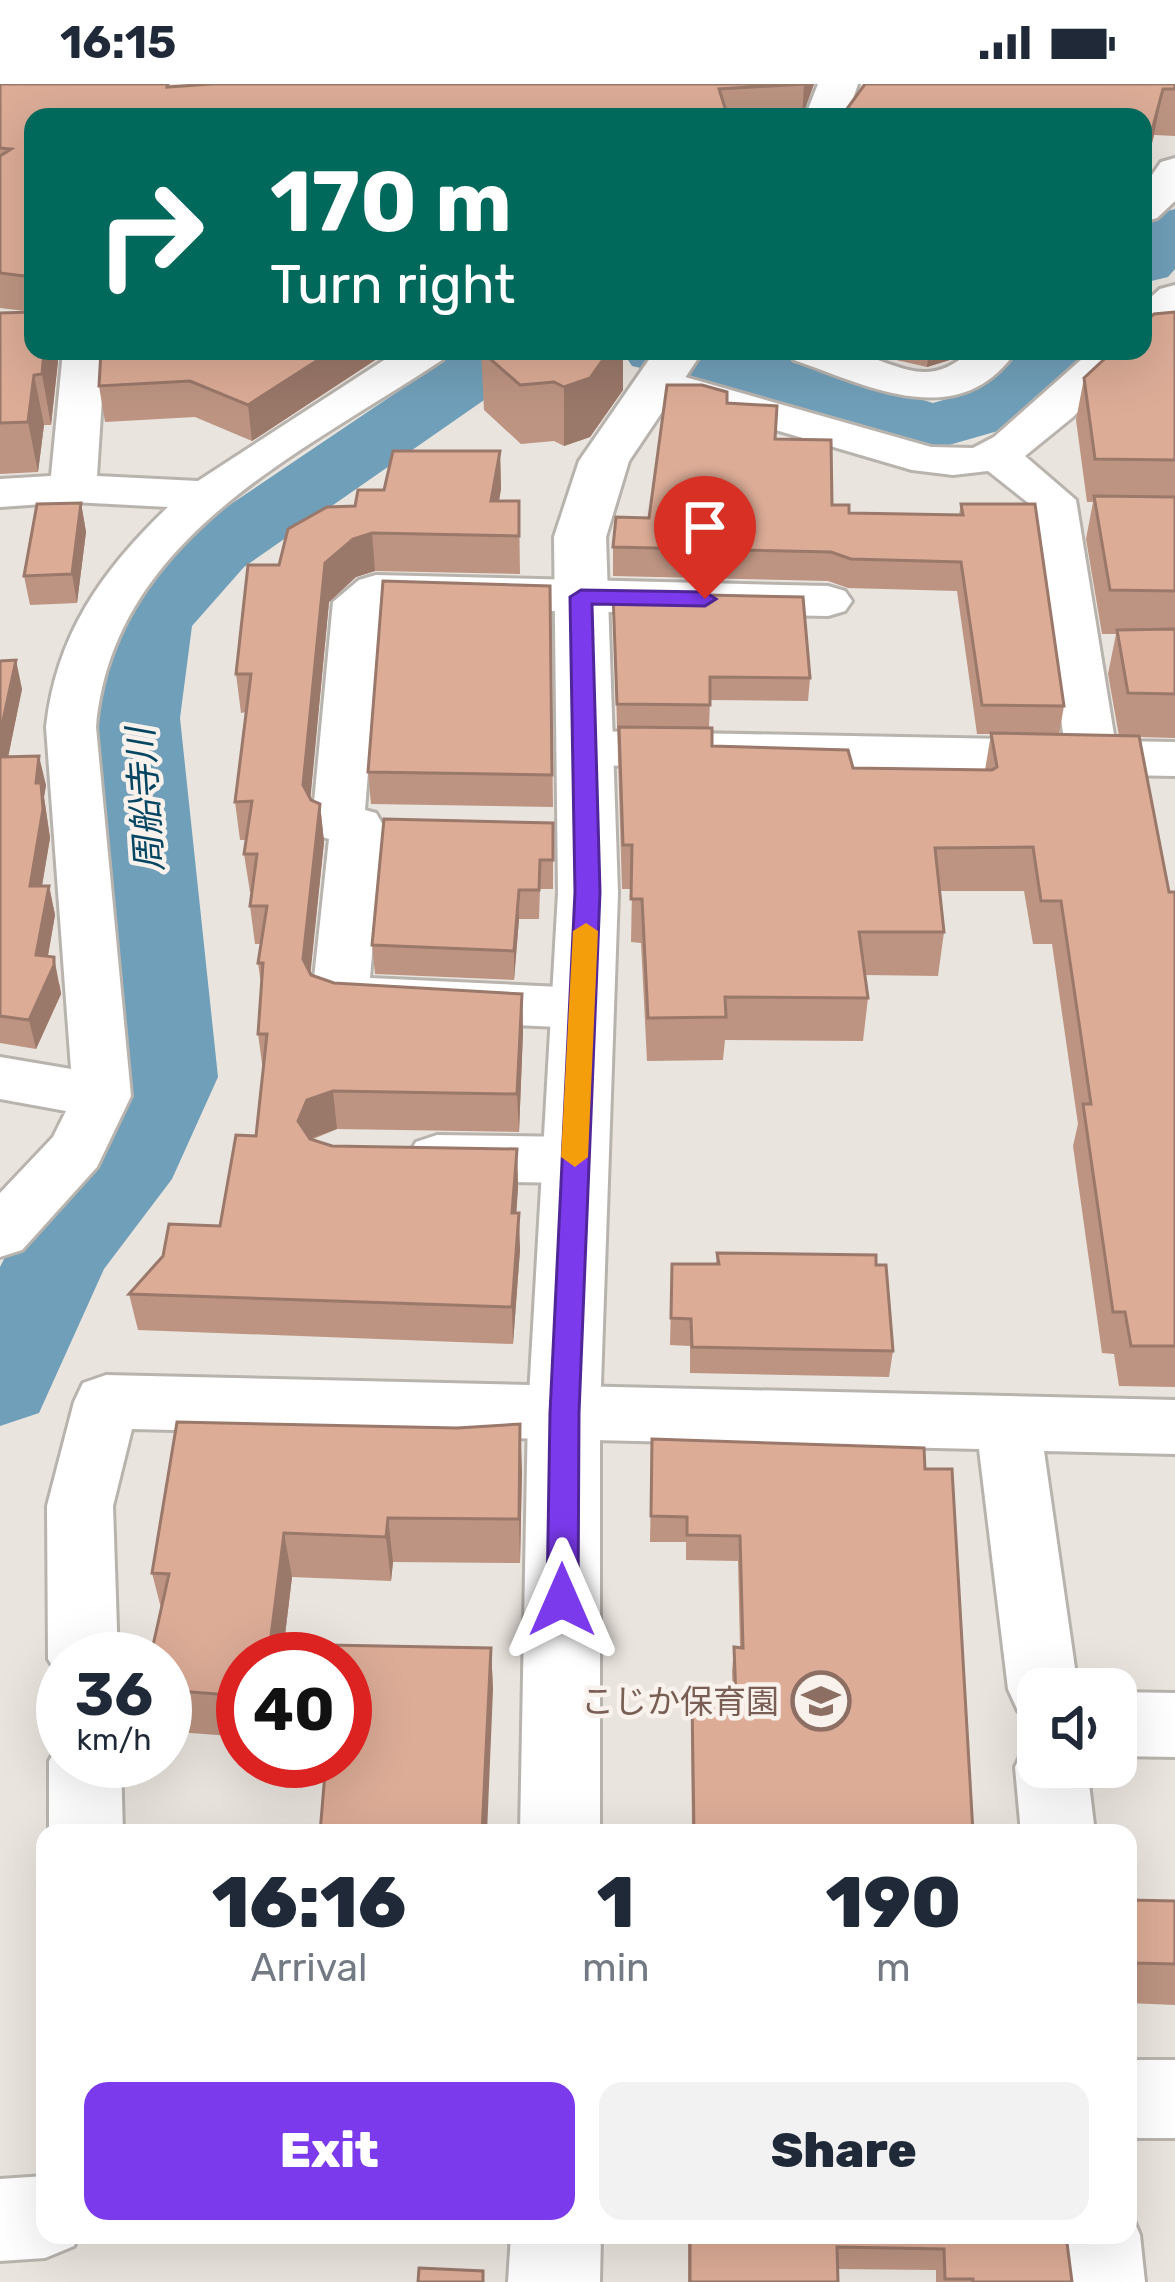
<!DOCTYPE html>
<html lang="en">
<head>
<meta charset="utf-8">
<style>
	body { margin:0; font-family:Rubik,"Noto Sans JP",sans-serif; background:#f2f2f3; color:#1f2937; height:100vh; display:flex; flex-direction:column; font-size:45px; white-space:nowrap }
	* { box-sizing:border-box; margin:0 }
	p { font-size:39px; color:#747a83 }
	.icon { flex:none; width:66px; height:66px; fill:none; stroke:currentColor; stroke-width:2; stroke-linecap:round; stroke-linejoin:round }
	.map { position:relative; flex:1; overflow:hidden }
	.drawer { position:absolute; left:36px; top:1740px; width:1101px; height:420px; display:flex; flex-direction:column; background:#fff; border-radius:24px; box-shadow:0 12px 48px #0002 }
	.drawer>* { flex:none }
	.hud { position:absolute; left:24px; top:24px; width:1128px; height:252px; border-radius:24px; box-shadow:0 12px 48px #0002; background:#00695c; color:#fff; overflow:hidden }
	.fabs { position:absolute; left:1017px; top:1584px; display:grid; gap:24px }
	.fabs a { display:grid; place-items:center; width:120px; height:120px; border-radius:24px; background:#fff; box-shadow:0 12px 48px #0002; font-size:60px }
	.speed { position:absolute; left:36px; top:1548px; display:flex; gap:24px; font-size:60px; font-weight:700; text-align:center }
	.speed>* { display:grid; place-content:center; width:156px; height:156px; border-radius:50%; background:#fff; box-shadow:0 12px 48px #0002; line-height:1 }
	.speed small { font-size:30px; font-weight:400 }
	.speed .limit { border:18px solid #d22; background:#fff; color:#111 }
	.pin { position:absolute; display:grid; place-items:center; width:102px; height:102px; color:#fff; margin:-123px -51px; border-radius:50% 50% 50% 0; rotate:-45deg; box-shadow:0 0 12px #0007 }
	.pin .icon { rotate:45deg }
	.me { position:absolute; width:132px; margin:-66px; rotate:0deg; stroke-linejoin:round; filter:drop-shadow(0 0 9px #0008) }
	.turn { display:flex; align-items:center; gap:42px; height:252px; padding:0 48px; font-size:54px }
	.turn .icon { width:156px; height:156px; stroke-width:2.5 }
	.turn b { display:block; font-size:84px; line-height:102px }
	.eta { display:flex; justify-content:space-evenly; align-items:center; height:204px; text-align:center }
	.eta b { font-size:72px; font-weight:800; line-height:84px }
	.primary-button { display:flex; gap:24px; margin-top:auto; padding:24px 48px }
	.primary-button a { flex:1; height:138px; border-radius:24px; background:#7c3aed; color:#fff; font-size:48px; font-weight:800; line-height:138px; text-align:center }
	.primary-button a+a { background:#f2f2f3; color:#1f2937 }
	.status { display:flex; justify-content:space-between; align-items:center; height:84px; padding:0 60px; background:#fff; direction:ltr }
	.status svg { height:33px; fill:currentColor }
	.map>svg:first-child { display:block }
</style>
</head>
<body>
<div class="status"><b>16:15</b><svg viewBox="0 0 49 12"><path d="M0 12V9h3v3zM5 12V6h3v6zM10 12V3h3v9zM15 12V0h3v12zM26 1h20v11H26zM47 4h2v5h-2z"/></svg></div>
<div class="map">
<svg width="1175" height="2198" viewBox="0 0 1175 2198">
	<rect width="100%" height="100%" fill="#eae4de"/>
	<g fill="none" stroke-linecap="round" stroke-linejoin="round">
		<path fill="#709fb9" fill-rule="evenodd" d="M1175,125v60l-7,8 -25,6v-60l8,-8z
			M458,267h85l-10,15 -289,201 -52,59 -12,92 38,359 -46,102 -68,90 -65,144 -39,13v-159l24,-48 71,-87 25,-55 -26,-359 17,-97 77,-88z
			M622,267h139l172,52 34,-10 43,-42h78l-69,74 -84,24 -68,-15 -147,-48 -88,-20z"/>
		<defs>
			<path id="minor" d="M1175,74v43l-18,17 -14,4v-34l18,-26z
				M1175,201v35l-17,15 -15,4v-35l17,-15z
				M63,267h42l-8,125 101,5 200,-130h50l-6,9c-143,95 -329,177 -346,367l35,369 -34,71 -75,83 -22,7v-64l53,-56 13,-26 -66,-12v-42l71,12 -25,-342c10,-92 56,-157 122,-220l-95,-5 -73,5v-28l51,-3z
				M788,267c21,0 46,-4 67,2 47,12 73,37 115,-2h46c-57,83 -147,35 -222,9z
				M1091,267h46l-64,66 -48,39 51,44 39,241 60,1v34l-591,-11 -18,-5 -8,-12 8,-12 18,-5 480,9 -33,-235 -43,-34 -35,4 -41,-5 -270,-79 -7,-9 7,-9 15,-4 274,78 42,1 21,-11z
				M376,491l452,11 17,5 7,10 -7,10 -17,5 -447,-8 -16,202 11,3 7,12 -13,153 212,10 20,6 8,14 -8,14 -20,6 -242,-11 -20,-6 -8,-14 17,-158 -10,-3 -7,-12 21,-222 26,-22z
				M437,1051l138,2 21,7 9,16 -9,16 -21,7 -138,-2 -21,-7 -9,-16 9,-16z
				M106,1291l1069,25v54l-131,-3 34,238h-40v30l-20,-8 -10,-22 -29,-240 -847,-20 -19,77 5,153h-55v24l-15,-24 -1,-153 27,-104 9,-19z
				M1116,1608l59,1v64l-59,-1z
				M63,1652v25h58l2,72h-74v-72z
				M1038,1655v28h49l8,66h-74l-6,-66 11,-23z
				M1128,1976h47v78h-47z
				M45,2092v59h33l-4,11 -29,12 -45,3v-82z
				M1128,2122l12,29 5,47h-82l-5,-47h70z"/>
			<path id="tertiary" d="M818,0h40l-11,33h-42z
				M655,267h48l-74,110 -23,76 12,356 -18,520v420h-80l8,-420 30,-520 -4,-356 25,-76z
				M511,2151h90l-1,47h-92z"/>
		</defs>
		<use href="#minor" stroke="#b9b3ae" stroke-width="6"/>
		<use href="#tertiary" stroke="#b9b3ae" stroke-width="6"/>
		<use href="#minor" fill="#fff" fill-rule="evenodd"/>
		<use href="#tertiary" fill="#fff" fill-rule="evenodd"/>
	</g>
	<path fill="#bd9482" d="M0,0l183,2 29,-2h602l-12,33h-769v195l-33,-4z
		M865,0h310v52l-21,-1 -11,44v-62z
		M1175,228v426l-36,-1 30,155h6v495l-56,-1 -5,-32 -12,-1 -29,-207 5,-22 -26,-180h-19l-9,-53h-84l4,41 -6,44 -73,-1 3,23 -5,43 -138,-1 -2,20 -76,1 -6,-118 -10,-1 1,-53h-10l-9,-296 197,85 -2,23 -98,-1 -1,28 3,18 141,22 132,2 6,-36h-14l-20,-143 -109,-3 -20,-7 -215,-5v-29l36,-29 78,-115 48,36 57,66 17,8 110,2 2,-11 103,202 -5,29 60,1 -11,-62 8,-40h-14l-16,-95 7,-37h-6l-11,-82 8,-42z
		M0,229l33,38h23l2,10 -7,64h-7l-6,47 -38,2z
		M101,267h288l-137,90 -57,-24 -90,5 -6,-36z
		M481,267h142v39l-33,47 -26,9 -10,-5 -33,3 -37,-34z
		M857,267h103l-7,8 -26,8z
		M500,367l1,38 -2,12h20l1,73 -145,-3 -19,6 -27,25 -19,196 10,6 4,38 -14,131 1,2 23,8 188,11 1,38 -4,100 -182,-3 -26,11 21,6 185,3 1,38 -2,26 4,37 -7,94 -375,-14 -9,-36 91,-68 36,-90 7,-65 -5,-37 3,-50 -3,-21 3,-19h-6l-5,-38 2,-14h-2l-6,-38 2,-14h-6l-5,-38 11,-90 -5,1 -5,-39 43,-109 76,-59 29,-16z
		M81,419l5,29 -9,71 -47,2 -6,-29z
		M550,502l3,221 -182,-3 -3,-32z
		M0,577l22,28 -14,68 38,28 -2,12 6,41 -8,48h7l6,29 -7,41 12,30 1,8 -25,55 -36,-6z
		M553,739v66h-13l-1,30h-20l-5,61 -139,-6 -3,-29z
		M717,1169l159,12 17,86 -4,26 -199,-4v-27l-20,-1 2,-81h44z
		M177,1338l345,48 -2,93 -127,-1 -2,19 -99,-4 -8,67 207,4 2,42 -148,-31h-102v78l-78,-6v-72l-4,-51 -9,-35z
		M652,1355l273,30 48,364h-281l-1,-110 1,-24 41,1 -1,-28 2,-25h6l-2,-86 -52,-1v-18h-36z
		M1128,1816l47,1v104l-47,-2z
		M688,2151h378l6,47h-136v-12l-99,-1 1,13h-150z"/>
	<path fill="#9a786a" d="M804,0h10l-12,33z
		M1163,5l-9,46 -11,44 4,-30z
		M44,267h12l2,10 -7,64 -9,-51z
		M332,267h57l-137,90 -4,-36z
		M609,267h14v39l-33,47 -26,9v-59z
		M929,267h31l-7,8 -26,8z
		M34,291l10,50 -6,47 -10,-50z
		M500,367l1,38 -9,50 -1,-38z
		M81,419l5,29 -9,71 -5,-29z
		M372,449l3,38 -19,6 -27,25 -21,222 -5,-39 22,-222 28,-24z
		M16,576l6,29 -20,98 -2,-8v-45z
		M39,672l7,29 -2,12 6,41 -13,77 -7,-29z
		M320,720l4,38 -16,155 -5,-38z
		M49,802l6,29 -12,68 -7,-28z
		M519,806v29l-5,61v-29z
		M54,873l7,37 -25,55 -7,-29z
		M522,910l1,38 -4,100 -2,-38z
		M333,1007l4,38 -25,9 -9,20 -5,-37 9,-21z
		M517,1065l1,38 -4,63 -2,-37z
		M519,1129l1,37 -7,94 -1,-37z
		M520,1340l2,46 -2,93 -1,-44z
		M388,1434l5,44 -2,19 -5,-44z
		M284,1449l8,44 -10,82 -12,-15z
		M491,1564l2,42 -6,143h-5z"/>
	<path fill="#dcac97" stroke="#9a786a" stroke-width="3" d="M0,0h168l-1,3 45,-3h592l-85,5 8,25 -20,1v2h-674v160l-33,-4v-117l11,-7 -11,-1z
		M865,0h310v5h-12l-16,60h-4v-32h-302z
		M33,228v39h11l-2,23 -8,1 -6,47 -28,1v-110z
		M1175,228v148l-80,-1 -11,-81 29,-27h30v-27l11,-10z
		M101,267h231l-84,54 -58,-24 -91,5z
		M481,267h128l-19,27 -26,9 -10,-5 -34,3z
		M667,301h35l25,7v11l50,3 -2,33 56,1 1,65h17v8l114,2 -2,-11h74l29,202 -82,-1 -21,-143 -110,-3 -20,-7 -218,-5 3,-30 33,1z
		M393,367h107l-9,50h28v35l-147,-3 -19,6 -28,24 -22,222 8,15 9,4 -17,155 8,16 23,8 188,11 -5,100 -184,-3 -26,9 -9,21 12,18 22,7 185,3 -5,64h7l-7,94 -383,-13 34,-38 6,-32 51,2 16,-91 20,1 11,-102h-9l5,-71h-5l9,-57h-17l7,-52h-13l8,-53 -17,1 16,-128h-15l12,-109h31l9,-36 39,-22 28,-1 3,-16h26z
		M1094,412l81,1v94l-65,-1z
		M81,419l-9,71 -48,2 13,-72z
		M383,497l167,5 2,189 -184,-3z
		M613,509l190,4 7,81 -100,-1v28l-93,-1z
		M1175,545v65l-47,-1 -11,-63z
		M16,576l-16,74v-73z
		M619,643l93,1v18l136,4 5,18 139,2 5,-3 -6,-34 148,3 30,156h6v454h-44l-6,-34h-12l-30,-208h8l-30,-203h-20l-8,-54 -98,1 9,84h-85l9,66 -143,-1 1,20 -78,1 -6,-119h-11l1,-54h-9z
		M39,672l-3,27h5l2,26 -13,77h19l-13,69 18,2v8l-25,55 -29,-4v-259z
		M384,735l169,4v37h-13l-1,30h-20l-5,61 -142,-6z
		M717,1169l159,2v10h10l7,86 -201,-4 -1,-28 -20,-1 1,-54h47z
		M177,1338l280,6 63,-4 -1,95 -131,-1 -2,19 -102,-4 -14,111 221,4 -9,185h-162l6,-72h19v-102h-102v37l-78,-6v-31h-15l19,-85 -17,-1z
		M652,1355l272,9 1,21h27l21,364h-279l-2,-134 44,1 -2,-53 9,1 -3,-112 -53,-1v-18l-36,-1z
		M1128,1816l47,1v63l-39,-1z
		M690,2151h376l6,47h-99v-3h-28l-1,-30 -107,-2 1,35h-148z
		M419,2184l64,3v11h-65z"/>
	<path fill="#7c3aed" stroke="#51269a" stroke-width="3" d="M581,506l124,2 11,7 -11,7 -113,-2 8,288 -21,521 -1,187 -4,9 -12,4 -11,-4 -4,-9 3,-187 25,-521 -5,-295z"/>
	<path fill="#f59e0b" d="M586,839l12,8 -10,226 -13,10 -14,-10 12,-226z"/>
	<defs>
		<symbol id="school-ring" viewBox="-11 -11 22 22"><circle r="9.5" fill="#f8f1ec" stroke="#8d6e63" stroke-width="1.5"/><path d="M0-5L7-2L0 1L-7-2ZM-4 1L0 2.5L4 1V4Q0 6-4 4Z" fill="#8d6e63"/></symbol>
	</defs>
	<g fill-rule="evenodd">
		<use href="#school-ring" x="788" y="1584" width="66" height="66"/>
	</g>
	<g text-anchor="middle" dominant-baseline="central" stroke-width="9" stroke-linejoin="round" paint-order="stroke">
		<g font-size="33" fill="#785e54" stroke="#f8f1ec" text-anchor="end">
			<text x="779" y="1617">こじか保育園</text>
		</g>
		<g font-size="36" font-style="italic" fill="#044661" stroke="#f8f1ec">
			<text transform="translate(145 716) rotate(-94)">周船寺川</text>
		</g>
	</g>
</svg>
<div class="fabs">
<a><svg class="icon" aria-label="sound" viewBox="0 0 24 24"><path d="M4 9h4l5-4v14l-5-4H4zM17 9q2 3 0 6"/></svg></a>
</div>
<div class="speed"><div>36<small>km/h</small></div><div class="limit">40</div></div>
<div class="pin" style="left:705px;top:515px;background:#d93025"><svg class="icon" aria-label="arrive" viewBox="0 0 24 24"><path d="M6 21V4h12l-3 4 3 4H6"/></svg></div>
<svg class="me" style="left:562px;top:1516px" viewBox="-20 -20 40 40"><path d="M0-17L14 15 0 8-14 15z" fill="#7c3aed" stroke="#fff" stroke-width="4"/></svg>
<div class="hud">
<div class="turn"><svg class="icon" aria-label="right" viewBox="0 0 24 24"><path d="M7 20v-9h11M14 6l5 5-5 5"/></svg><div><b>170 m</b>Turn right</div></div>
</div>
<section class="drawer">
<div class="eta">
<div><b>16:16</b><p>Arrival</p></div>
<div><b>1</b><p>min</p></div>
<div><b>190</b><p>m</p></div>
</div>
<div class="primary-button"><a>Exit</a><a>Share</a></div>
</section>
</div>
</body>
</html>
